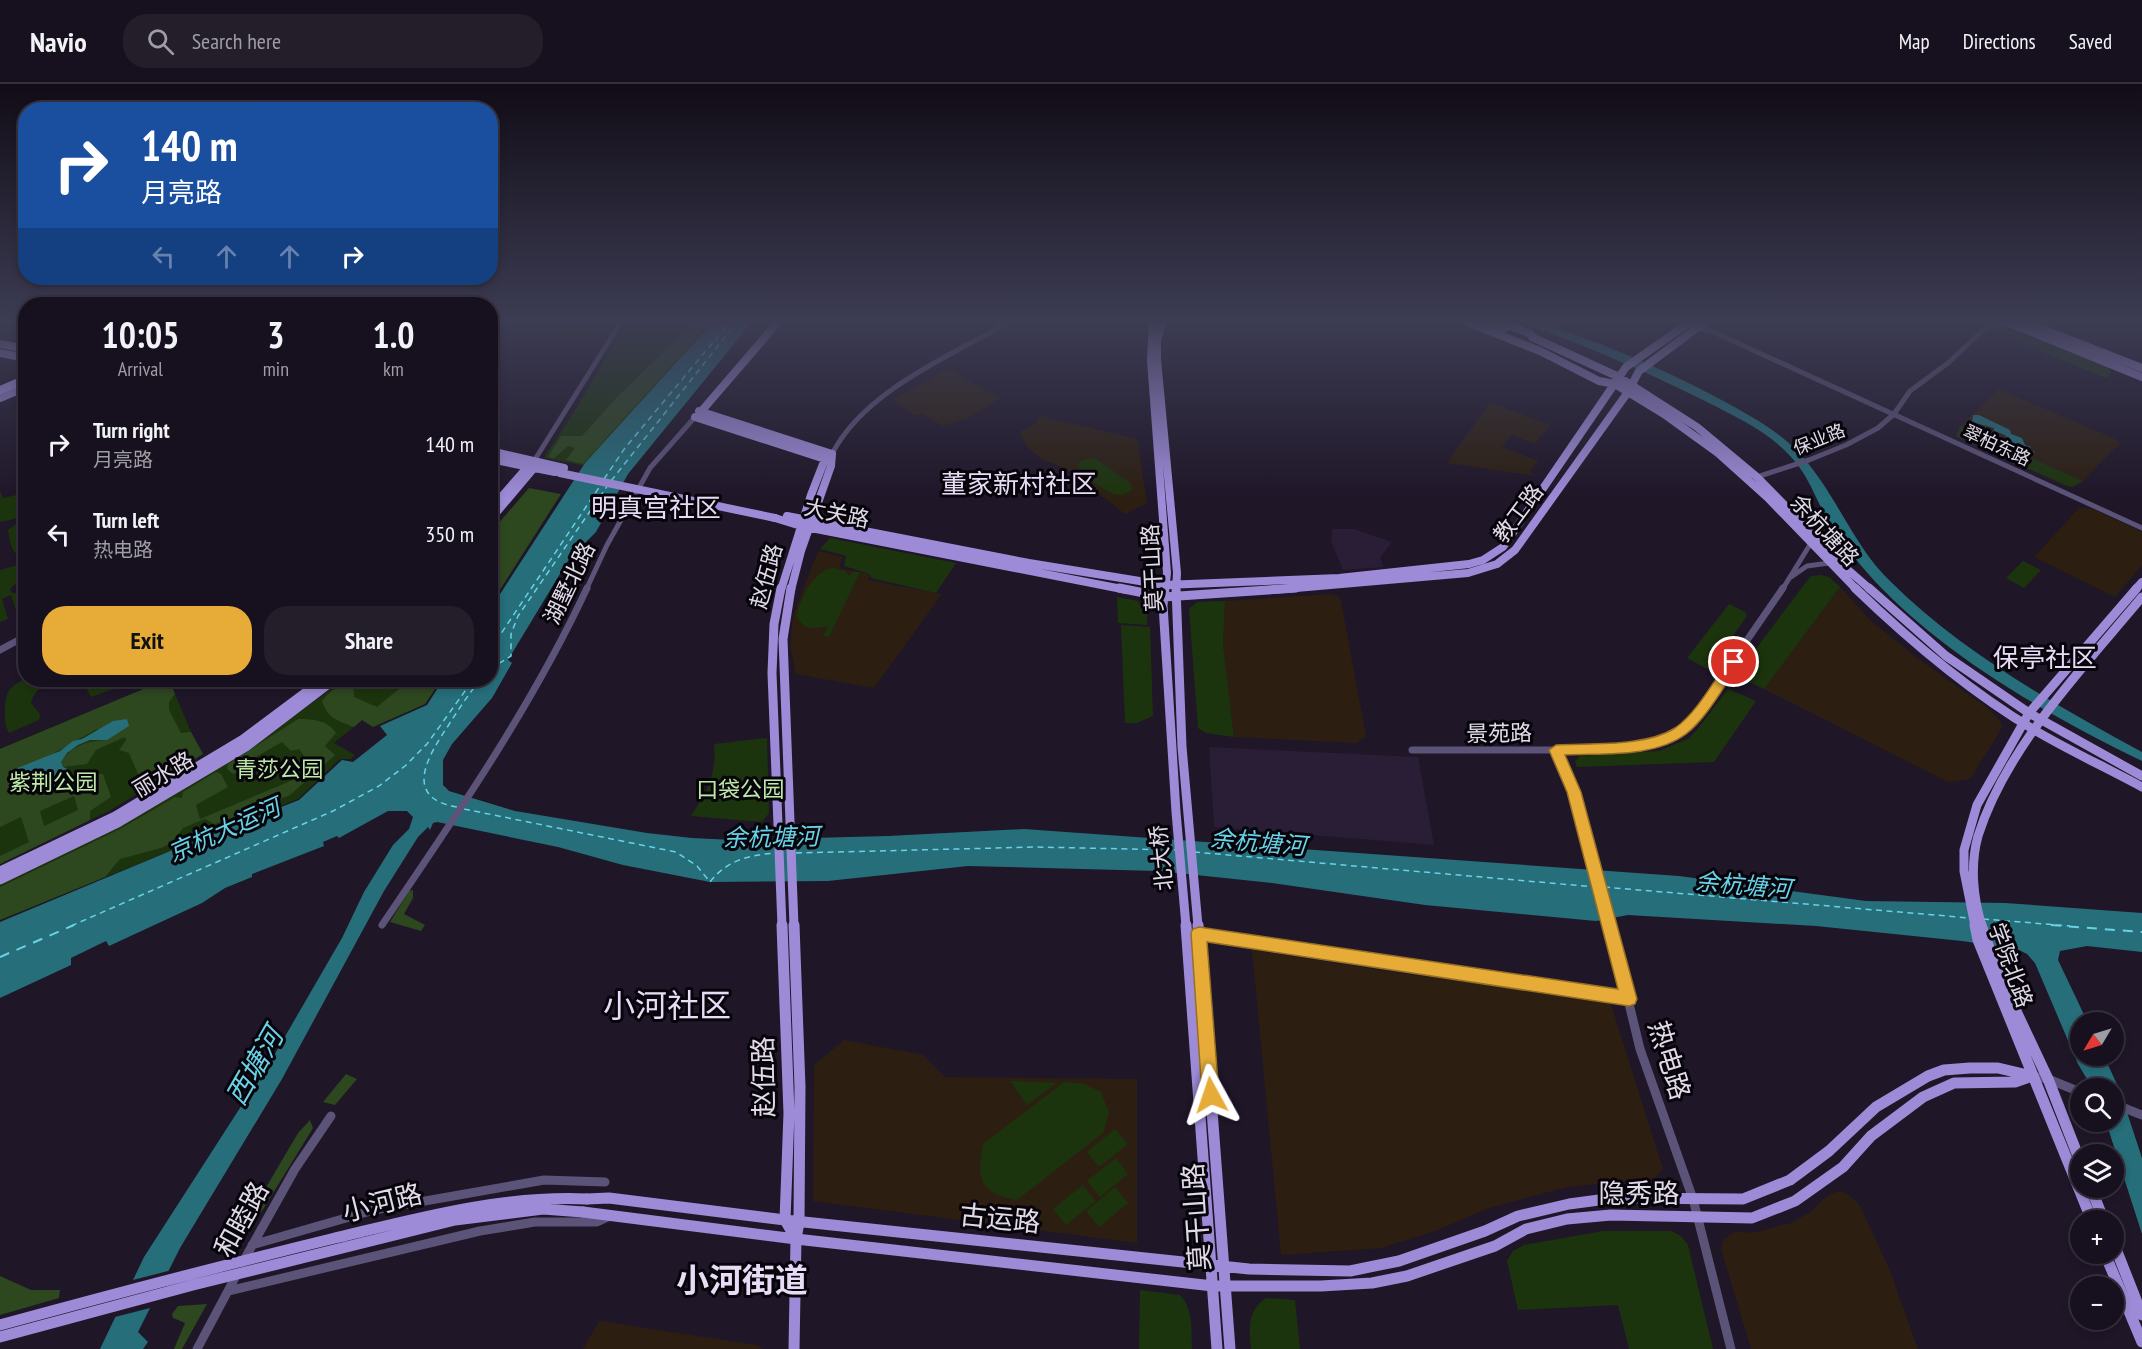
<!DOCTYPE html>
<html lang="en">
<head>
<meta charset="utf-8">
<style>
	body { margin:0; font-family:"PT Sans Narrow","Noto Sans SC",sans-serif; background:#241e2b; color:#f1f3f6; height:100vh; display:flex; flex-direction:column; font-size:22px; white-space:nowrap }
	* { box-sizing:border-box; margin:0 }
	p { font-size:20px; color:#9e9da4 }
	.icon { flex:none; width:33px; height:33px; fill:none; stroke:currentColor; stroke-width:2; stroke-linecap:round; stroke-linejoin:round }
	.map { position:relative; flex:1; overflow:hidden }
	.drawer { position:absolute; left:18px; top:213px; width:480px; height:390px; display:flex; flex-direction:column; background:#17101e; border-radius:24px; box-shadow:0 3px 9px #0003,0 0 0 2px #36303c }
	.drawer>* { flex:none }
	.guide { position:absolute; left:18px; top:18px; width:480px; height:183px; border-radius:24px; box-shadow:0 3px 9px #0003,0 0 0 2px #36303c; background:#1a4fa0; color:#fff; overflow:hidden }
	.needle { width:39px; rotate:232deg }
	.buttons { position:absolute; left:2070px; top:928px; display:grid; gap:12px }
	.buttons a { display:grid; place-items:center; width:54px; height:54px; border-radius:50%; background:#17101e; box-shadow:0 3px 9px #0003,0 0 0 2px #36303c; font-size:30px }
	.pin { position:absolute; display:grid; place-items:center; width:51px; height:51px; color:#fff; margin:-26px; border:3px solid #fff; border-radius:50%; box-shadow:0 2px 6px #0007 }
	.me { position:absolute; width:66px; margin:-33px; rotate:355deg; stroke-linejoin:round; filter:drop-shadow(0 0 4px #0008) }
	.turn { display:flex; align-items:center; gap:21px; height:126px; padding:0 24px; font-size:27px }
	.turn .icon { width:78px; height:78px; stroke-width:2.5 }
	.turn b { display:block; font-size:42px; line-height:51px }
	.lanes { display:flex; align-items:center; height:57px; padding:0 24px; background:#0003; justify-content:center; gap:30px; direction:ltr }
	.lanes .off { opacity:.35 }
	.eta { display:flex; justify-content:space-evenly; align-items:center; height:102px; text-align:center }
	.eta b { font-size:36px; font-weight:700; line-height:42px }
	.action { display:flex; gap:12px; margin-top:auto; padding:12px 24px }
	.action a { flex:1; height:69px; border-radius:24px; background:#e7ac37; color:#111; font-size:24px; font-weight:700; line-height:69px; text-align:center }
	.action a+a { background:#241e2b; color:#f1f3f6 }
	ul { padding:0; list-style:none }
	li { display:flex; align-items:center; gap:18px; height:90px; padding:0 24px }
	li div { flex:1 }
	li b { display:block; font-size:22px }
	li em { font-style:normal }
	header { display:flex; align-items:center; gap:36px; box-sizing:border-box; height:84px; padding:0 30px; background:#17101e; border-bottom:2px solid #36303c }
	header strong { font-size:28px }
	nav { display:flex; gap:33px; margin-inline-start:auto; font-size:21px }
	.search { width:420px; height:54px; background:#241e2b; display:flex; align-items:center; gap:15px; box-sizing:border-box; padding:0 21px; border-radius:24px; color:#9e9da4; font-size:22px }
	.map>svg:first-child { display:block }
</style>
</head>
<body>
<header>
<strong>Navio</strong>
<div class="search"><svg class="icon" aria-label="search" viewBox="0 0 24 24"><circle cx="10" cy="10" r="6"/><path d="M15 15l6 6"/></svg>Search here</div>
<nav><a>Map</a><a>Directions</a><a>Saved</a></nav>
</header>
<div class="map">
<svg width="2142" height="1265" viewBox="0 0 2142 1265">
	<rect width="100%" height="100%" fill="#1f1628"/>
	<path fill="#2c1f12" d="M948,285l52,29 -33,21 -24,7 -21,-12 -6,2 -24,-16z
		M1999,305l118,51 3,3 -37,38 -123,-55z
		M1490,318l60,23 -15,19 -23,-9 -10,12 36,14 -8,11 7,4 -90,-13z
		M1040,332l97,23 10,64 -22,11 -58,-45 -23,-9 -16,-12 -9,-16 16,-8z
		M2079,424l14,1 49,23v33l-27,32 -81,-40z
		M818,467l25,6 -4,11 31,6 -2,6 74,14 -68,94 -78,-14 -6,-29 3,-29z
		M1840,503l31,34 45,36 74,53 11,12 1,4 -6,12 -26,41 -22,3 -184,-93z
		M1331,510l7,2 3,5 25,135 -10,7 -122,-6 -11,-92 2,-44z
		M1252,866l147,23 211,28 53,168 -8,9 -88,9 -78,21 -51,22 -57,18 -100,7z
		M844,956l79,15 22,22 192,2v164l-324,-42 1,-136z
		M1840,1107l7,3 12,10 30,64 29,81h-167l-30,-100 2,-9 12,-9 17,2 39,-10 18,-10 21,-19z
		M599,1237l158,24 6,4h-180z"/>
	<path fill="#2a1d36" d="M1332,445h22l38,13 -12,16 4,9 -41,3 -12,-29z
		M1209,663l209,10 16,88 -220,-18z"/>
	<path fill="#1c340d" d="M560,238h41l-11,18 -31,-5 -4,-6z
		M627,238h88l-129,144 -41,-8v-2l32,-49z
		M2003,243l103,39 5,6 -5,6 -114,-46z
		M1960,342l123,55 -10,6 -6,-1 -111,-50z
		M1095,374l35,25 2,6c-16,17 -39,-9 -53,-19l-1,-6 4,-4z
		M0,407l3,7 22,-5v19l-11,7 -14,3z
		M25,434v39c-14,-1 -15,-15 -17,-27z
		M830,454l126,25 -20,30 -65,-15 -1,-4 -26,-8 2,-10 -26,-7z
		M2023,477l18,9 -17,18 -18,-10z
		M25,479v17l-7,2 -8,7 2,4h4l5,19 -4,2 -6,-19 -9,4 6,20 -8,3v-52z
		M834,484l11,3 4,5 3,-4h8l-31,65 -6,-1 5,-10 -13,2 -10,-1 -9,-11c5,-18 17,-46 38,-48z
		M1820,491l9,2 11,10 -76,102 -23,-11 -1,-8 63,-84 8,-10z
		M1117,513l21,4 9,10v14l-29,-2z
		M1225,517l-2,44 11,92 -28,-4 -8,-5 -9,-119 8,-7z
		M1729,520l16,8 2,4 -38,54 -22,-12z
		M1121,541l29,2 3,89 -16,7h-12z
		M25,595l30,1c-13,6 -20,9 -24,23l9,11 -1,6 -30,13c-5,-9 -4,-14 -4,-24 1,-18 4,-22 20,-30z
		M82,596h36l1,7 -28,10z
		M165,596h4l22,52 12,22 -94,57 -109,53v-115z
		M344,596h97l-16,24 -52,23 -11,-7 -28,23 21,12 -4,4h-11l-42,40 -298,121v-37l250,-136z
		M1728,605l28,12 -42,61 -137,5 -2,-6 5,-5 79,-5 14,-6 15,-6 8,-8z
		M767,654l2,75 -7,9 -71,-6c16,-25 26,-41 23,-72z
		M1010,997l46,2 -29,22z
		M1064,998l20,2 17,8 8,21 -6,20 -86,67c-38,-7 -40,-21 -34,-56z
		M1115,1045l13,15 -29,23 -12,-15z
		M1116,1074l12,16 -28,23 -13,-16z
		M1083,1101l12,16 -29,24 -13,-16z
		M1115,1103l13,16 -29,24 -13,-16z
		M1603,1147h68l10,5 7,9 25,104h-84l-11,-44 -100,5 -11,-49 6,-10 11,-6z
		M1140,1206l40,5c14,15 11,35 12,54h-53z
		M1266,1214l29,2 5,49h-49c-2,-21 -4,-38 15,-51z"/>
	<path fill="#2d471e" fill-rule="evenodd" d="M694,238h17l-128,142 -17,-4 9,-12 -7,-2 -14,12 -6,-1 13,-21h21l36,-40z
		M529,404l32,6 -70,110v-72z
		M165,596h4l6,14 -6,8v8l12,23 10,-1 12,22 -58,36 -16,-37 -10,-3 7,-10 -1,-3 -29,13 -9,14 -24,3 -2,-5c11,-17 27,-21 46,-22l-10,-11 -50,28 5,16 7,5 3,10 29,-14h12l8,23 -21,14v9l-90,44v-8l29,-14 -8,-25 -21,10v-78zM74,712l4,14 -34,16 -4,-15z
		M399,596h42l-16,24 -52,23 -11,-7 -8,7c-16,-6 -27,-9 -32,-26 7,-10 19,-17 31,-19l1,15 23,10 28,-23z
		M298,635c14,0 30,1 38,14l-11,13 10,9 -45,40 -65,26 -11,3 -9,-5 -22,9 -11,15 -11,5 -41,11 -15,18 -105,43v-33l120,-58 55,-32 7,1 1,-6 33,-20 5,2 7,13 -32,18 4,14 100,-42 -4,-8 11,-9 -8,-11 -8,2 -9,-9 -37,21 -3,7 -9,4 -6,-5 1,-5z
		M413,806v8l-9,16 21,11 -4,6 -31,-9 19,-31z
		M346,990l11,5 -22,26 -12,-3z
		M310,1036l3,8 -62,101 -20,16 -4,-13 15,-4 56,-95z
		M0,1192l31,14h29l-1,8 -59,17z
		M207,1220l-25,45h-8l11,-26 -12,-5 -1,-4 6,-8z"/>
	<path fill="#266e7a" d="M713,238h39l-124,152 -32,58 -27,27 -61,101 4,3 -20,35 -40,46 -9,16v25l6,6 66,20 132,22 45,5 41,2 155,-4 136,-7 655,47 187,25 139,2 137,10v39l-55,-6 -27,5 -2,9 30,63h-8v33h24l16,35 22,67v76l-36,-112h8v-33h-21l-15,-25 -43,-101 -8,-9 -10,-5 -55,-8 -146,-15 -188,-11 -32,6 -171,-16 -153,-22 -114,-12 -190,-5 -140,15 -118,1 -87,-17 -65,-18 -121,-25 -4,1 -3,7 -2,-3 -10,10 -34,54 -102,188 -102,169 -42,84 10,10 -5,7h-43l44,-92 132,-205 66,-114 22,-46 29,-47 16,-16 4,-12 -6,-6h-19l-49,27 -2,-2 -14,6 1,4 -72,28v3l-27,11 -23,15 -93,43 -3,-5 -35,17v7l-71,33v-76l187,-78 112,-44 43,-40 11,2 34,-27 -7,-9 47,-21 16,-25h47l1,-72 94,-145z
		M1520,238c5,0 12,-1 18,0 12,1 26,9 38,13 53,19 103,42 153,69 23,13 49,27 67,46 39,39 55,94 95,132 72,71 163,122 251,170v9c-98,-48 -213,-113 -284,-199 -10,-13 -21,-26 -29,-40 -18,-31 -20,-50 -49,-76 -21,-19 -48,-31 -73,-44 -61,-31 -123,-57 -187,-80z
		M1973,331h6l31,15 1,4 11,4 3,7 6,2 -3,2 7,3 -3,2 -19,-8 -8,-11 -11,-4v-3l-22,-6z
		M127,635l2,7 -22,14h-17l-12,5 -11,8 -6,9 2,5 7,3v8c-9,4 -15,0 -24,1 -14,0 -23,18 -36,5v-9l5,-6 45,-18 13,-10 9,-2 31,-18z"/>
	<path fill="#1f1628" d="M172,1186l-18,37 -43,11 18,-37z"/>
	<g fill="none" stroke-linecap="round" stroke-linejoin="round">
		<path stroke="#68d3e6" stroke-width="1.5" stroke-dasharray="6 4.5" stroke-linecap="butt" d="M604,395l21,-31 105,-126
			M611,397l126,-159
			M490,566l110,-164
			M490,585l21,-13v-22l7,-18 90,-131
			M457,723c-55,-9 -29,-51 -9,-81 10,-16 20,-31 32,-46
			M464,725l212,43 21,14 13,16c17,-22 39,-27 66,-29
			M1194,768l402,35
			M796,769l240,-6 139,3
			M1604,803l366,31
			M1983,835l87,7
			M71,842l262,-115 46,-25 26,-20 22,-22 46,-64"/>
		<path stroke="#68d3e6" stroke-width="2" stroke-dasharray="10 8" stroke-linecap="butt" d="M2051,841l91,7
			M0,873l74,-32"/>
		<path stroke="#5c5378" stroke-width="5" d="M1695,245l14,1 433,198
			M832,370c32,-63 119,-99 178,-132
			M534,377l87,-139
			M1757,393l52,-17 37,-15 32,-17 16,-14 16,-23 38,-28 35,-33 10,-5 19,-1
			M1791,493l16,-11 22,-3
			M586,506l21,-45 43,-77 45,-51
			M1782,506l29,-47"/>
		<path stroke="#5c5378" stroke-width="7" d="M0,566l26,-14
			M1412,666h144l84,-4 25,-6 16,-9 11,-11 91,-132
			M1556,666l18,42 37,134
			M382,841c74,-109 149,-217 205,-337"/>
		<path stroke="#5c5378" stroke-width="9" d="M1610,841l30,124 53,150 38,150
			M1199,849l430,66
			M2032,992l16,3 32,13
			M2114,1020l28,11
			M252,1161l122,-35 170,-30 61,2
			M243,1178l52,-93 36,-53
			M228,1207l252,-60 55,-9h62l13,-6
			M197,1265l40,-75"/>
		<path stroke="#9e8bd8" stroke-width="8" d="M1153,238l-2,38 16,213 -2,17
			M1162,238l-5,19v18l20,214 -1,17
			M1467,238l73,29 59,30 16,3 49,30 54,39 49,44 90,93
			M1488,238l17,6
			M1500,238l31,12 1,3 87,40 78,50 60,50 90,92 24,21
			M2007,238l135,55
			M2025,238l117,46
			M0,260l26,5
			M0,269l26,5
			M0,314l26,-11
			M699,327l133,43
			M699,330l79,-92
			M695,333l130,42
			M490,367l74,17
			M490,375l65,13
			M490,426l40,-46
			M787,432l242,47 135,22 175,-7 130,-14 14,-4 20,-13 123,-180 64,-45
			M775,434l26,8 326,64
			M490,436l44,-52v-7
			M781,506l30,-95 14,-36 7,-5
			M791,506l10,-39 30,-85 1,-12
			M1273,506l195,-17 29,-9 18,-14 113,-158 11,-21 66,-49
			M2135,506l7,-8"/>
		<path stroke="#9e8bd8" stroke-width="9" d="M781,504l-7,36 -2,49 10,253
			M791,504l-8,51 11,287
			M1119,504l45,9 132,-9
			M1165,504l-2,17 13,207 10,114
			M1176,504l6,159 16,179
			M1855,504c55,53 115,104 181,143 34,20 71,37 106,56
			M1869,504l77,68 83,57 113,63
			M0,787l115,-55 128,-77 79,-59
			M0,796l118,-57 128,-76 88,-67
			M1975,842l-11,-55v-21l13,-45 52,-92 108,-125
			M1982,842c-9,-28 -12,-61 -4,-90 28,-89 105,-168 164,-239"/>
		<path stroke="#9e8bd8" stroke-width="11" d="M782,841l7,188 -4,107 11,19
			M794,841l6,162 -1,135 -3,17 -2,110
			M1186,841l31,424
			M1198,841l32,424
			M1975,841l3,15 114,281
			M1981,841l17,48 50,106 32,82
			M2091,1104l13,33
			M587,1115l22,-1 176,22 464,49 101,2 49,-10 86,-30 33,-15 51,-12 45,-6 129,1 47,-19 39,-29 47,-44 52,-31 16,-6 26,-2h28l34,8
			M583,1128l213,27 417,47h108l51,-3 35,-7 88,-30 31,-17 41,-10 44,-4 141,3 43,-17 48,-34 28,-31 52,-39 31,-14 61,-1 17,-6
			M2114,1160l28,71
			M2105,1170l37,88"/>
		<path stroke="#b9a2fe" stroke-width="8" d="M0,306l26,-11"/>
		<path stroke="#9e8bd8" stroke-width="8" d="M560,389l215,45"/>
		<path stroke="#9e8bd8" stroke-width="11" d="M0,1241c110,-30 220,-59 331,-86 84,-20 169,-44 256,-40
			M0,1253l193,-52 262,-65 88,-11 40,3"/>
	</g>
	<linearGradient id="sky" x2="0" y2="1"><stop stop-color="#110c16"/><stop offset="0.57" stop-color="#3c3c53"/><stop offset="1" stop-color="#3c3c53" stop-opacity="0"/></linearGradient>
	<rect width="2142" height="415" fill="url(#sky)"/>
	<path fill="#e7ac37" stroke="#967024" stroke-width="1.5" d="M1734,573l5,1 2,4 -2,3c-15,21 -33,54 -53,69 -32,24 -83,19 -121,21l16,37 56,207 -2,5 -6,2 -422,-64 12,153 -2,6 -6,3 -6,-3 -3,-6 -11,-162 2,-4 6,-2 419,62 -51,-197 -18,-42 7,-5c35,-2 89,2 119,-17 21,-14 40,-49 55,-70z"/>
	<g text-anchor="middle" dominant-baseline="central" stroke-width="6" stroke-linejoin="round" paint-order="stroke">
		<g font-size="18" fill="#e1dbe8" stroke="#07040b">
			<text transform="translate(1819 355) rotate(-22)">保业路</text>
			<text transform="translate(1997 361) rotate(25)">翠柏东路</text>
		</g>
		<g font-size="22" fill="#e1dbe8" stroke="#07040b">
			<text transform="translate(837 429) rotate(12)">大关路</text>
			<text transform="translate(1518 429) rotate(-53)">教工路</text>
			<text transform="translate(1825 446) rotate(47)">余杭塘路</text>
			<text transform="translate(1152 484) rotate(-93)">莫干山路</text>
			<text transform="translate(766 492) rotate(-75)">赵伍路</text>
			<text transform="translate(569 499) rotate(-64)">湖墅北路</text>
			<text transform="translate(1499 649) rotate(-1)">景苑路</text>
			<text transform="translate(163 690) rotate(-31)">丽水路</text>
			<text transform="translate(1161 774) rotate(-96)">北大桥</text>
			<text transform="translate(2011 881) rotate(70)">学院北路</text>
		</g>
		<g font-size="22" fill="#bdeaa6" stroke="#07040b">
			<text x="279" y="685">青莎公园</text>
			<text x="53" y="698">紫荆公园</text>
			<text x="740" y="705">口袋公园</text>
		</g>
		<g font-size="24" font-style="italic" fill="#68d3e6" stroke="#07040b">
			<text transform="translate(224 746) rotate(-24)">京杭大运河</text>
			<text transform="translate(771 753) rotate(-1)">余杭塘河</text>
			<text transform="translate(1258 758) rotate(5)">余杭塘河</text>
			<text transform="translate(1743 801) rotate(5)">余杭塘河</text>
		</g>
		<g font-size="26" fill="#e8dbf5" stroke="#07040b">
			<text x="1019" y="399">董家新村社区</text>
			<text x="656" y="423">明真宫社区</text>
			<text x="2045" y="573">保亭社区</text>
		</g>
		<g font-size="27" fill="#e1dbe8" stroke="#07040b">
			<text transform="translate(1670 976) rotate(73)">热电路</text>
			<text transform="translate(763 993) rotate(-91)">赵伍路</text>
			<text x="1639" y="1109">隐秀路</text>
			<text transform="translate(382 1118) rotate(-14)">小河路</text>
			<text transform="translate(1196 1133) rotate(-94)">莫干山路</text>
			<text transform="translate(1000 1134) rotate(6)">古运路</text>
			<text transform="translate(241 1135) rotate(-61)">和睦路</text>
		</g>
		<g font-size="28" font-style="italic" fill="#68d3e6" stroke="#07040b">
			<text transform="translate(254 982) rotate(-60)">西塘河</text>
		</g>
		<g font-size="32" fill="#e8dbf5" stroke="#07040b">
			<text x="667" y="921">小河社区</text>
		</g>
		<g font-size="33" font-weight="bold" fill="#e8dbf5" stroke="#07040b">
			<text x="742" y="1195">小河街道</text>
		</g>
	</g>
</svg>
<div class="buttons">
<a><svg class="needle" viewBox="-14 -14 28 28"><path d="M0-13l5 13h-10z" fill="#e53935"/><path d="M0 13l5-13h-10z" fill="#9e9da4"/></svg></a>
<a><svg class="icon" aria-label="search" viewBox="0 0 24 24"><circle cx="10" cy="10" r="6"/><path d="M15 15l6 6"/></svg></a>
<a><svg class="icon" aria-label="layers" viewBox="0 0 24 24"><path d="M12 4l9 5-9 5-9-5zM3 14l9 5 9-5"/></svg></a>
<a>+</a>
<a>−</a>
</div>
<div class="pin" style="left:1734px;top:578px;background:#d93025"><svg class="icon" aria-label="arrive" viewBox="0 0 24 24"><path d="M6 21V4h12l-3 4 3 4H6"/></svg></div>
<svg class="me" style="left:1211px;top:1011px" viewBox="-20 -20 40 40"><path d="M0-17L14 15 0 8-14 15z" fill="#e7ac37" stroke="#fff" stroke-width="4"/></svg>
<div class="guide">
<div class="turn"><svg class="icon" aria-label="right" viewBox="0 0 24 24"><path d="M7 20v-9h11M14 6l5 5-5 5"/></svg><div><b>140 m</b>月亮路</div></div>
<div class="lanes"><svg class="icon off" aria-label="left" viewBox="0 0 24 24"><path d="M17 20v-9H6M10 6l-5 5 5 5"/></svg><svg class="icon off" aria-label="ahead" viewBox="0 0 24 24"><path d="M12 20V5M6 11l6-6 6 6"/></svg><svg class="icon off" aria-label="ahead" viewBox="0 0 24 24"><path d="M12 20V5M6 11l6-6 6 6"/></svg><svg class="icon" aria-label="right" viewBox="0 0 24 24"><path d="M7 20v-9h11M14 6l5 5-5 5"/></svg></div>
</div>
<section class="drawer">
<div class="eta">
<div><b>10:05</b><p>Arrival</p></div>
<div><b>3</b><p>min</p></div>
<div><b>1.0</b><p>km</p></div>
</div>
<ul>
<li><svg class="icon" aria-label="right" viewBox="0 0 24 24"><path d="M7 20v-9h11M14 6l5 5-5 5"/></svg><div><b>Turn right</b><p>月亮路</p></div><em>140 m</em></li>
<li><svg class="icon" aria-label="left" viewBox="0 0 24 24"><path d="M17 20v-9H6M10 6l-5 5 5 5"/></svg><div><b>Turn left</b><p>热电路</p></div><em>350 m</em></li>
</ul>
<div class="action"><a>Exit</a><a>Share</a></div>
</section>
</div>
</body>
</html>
